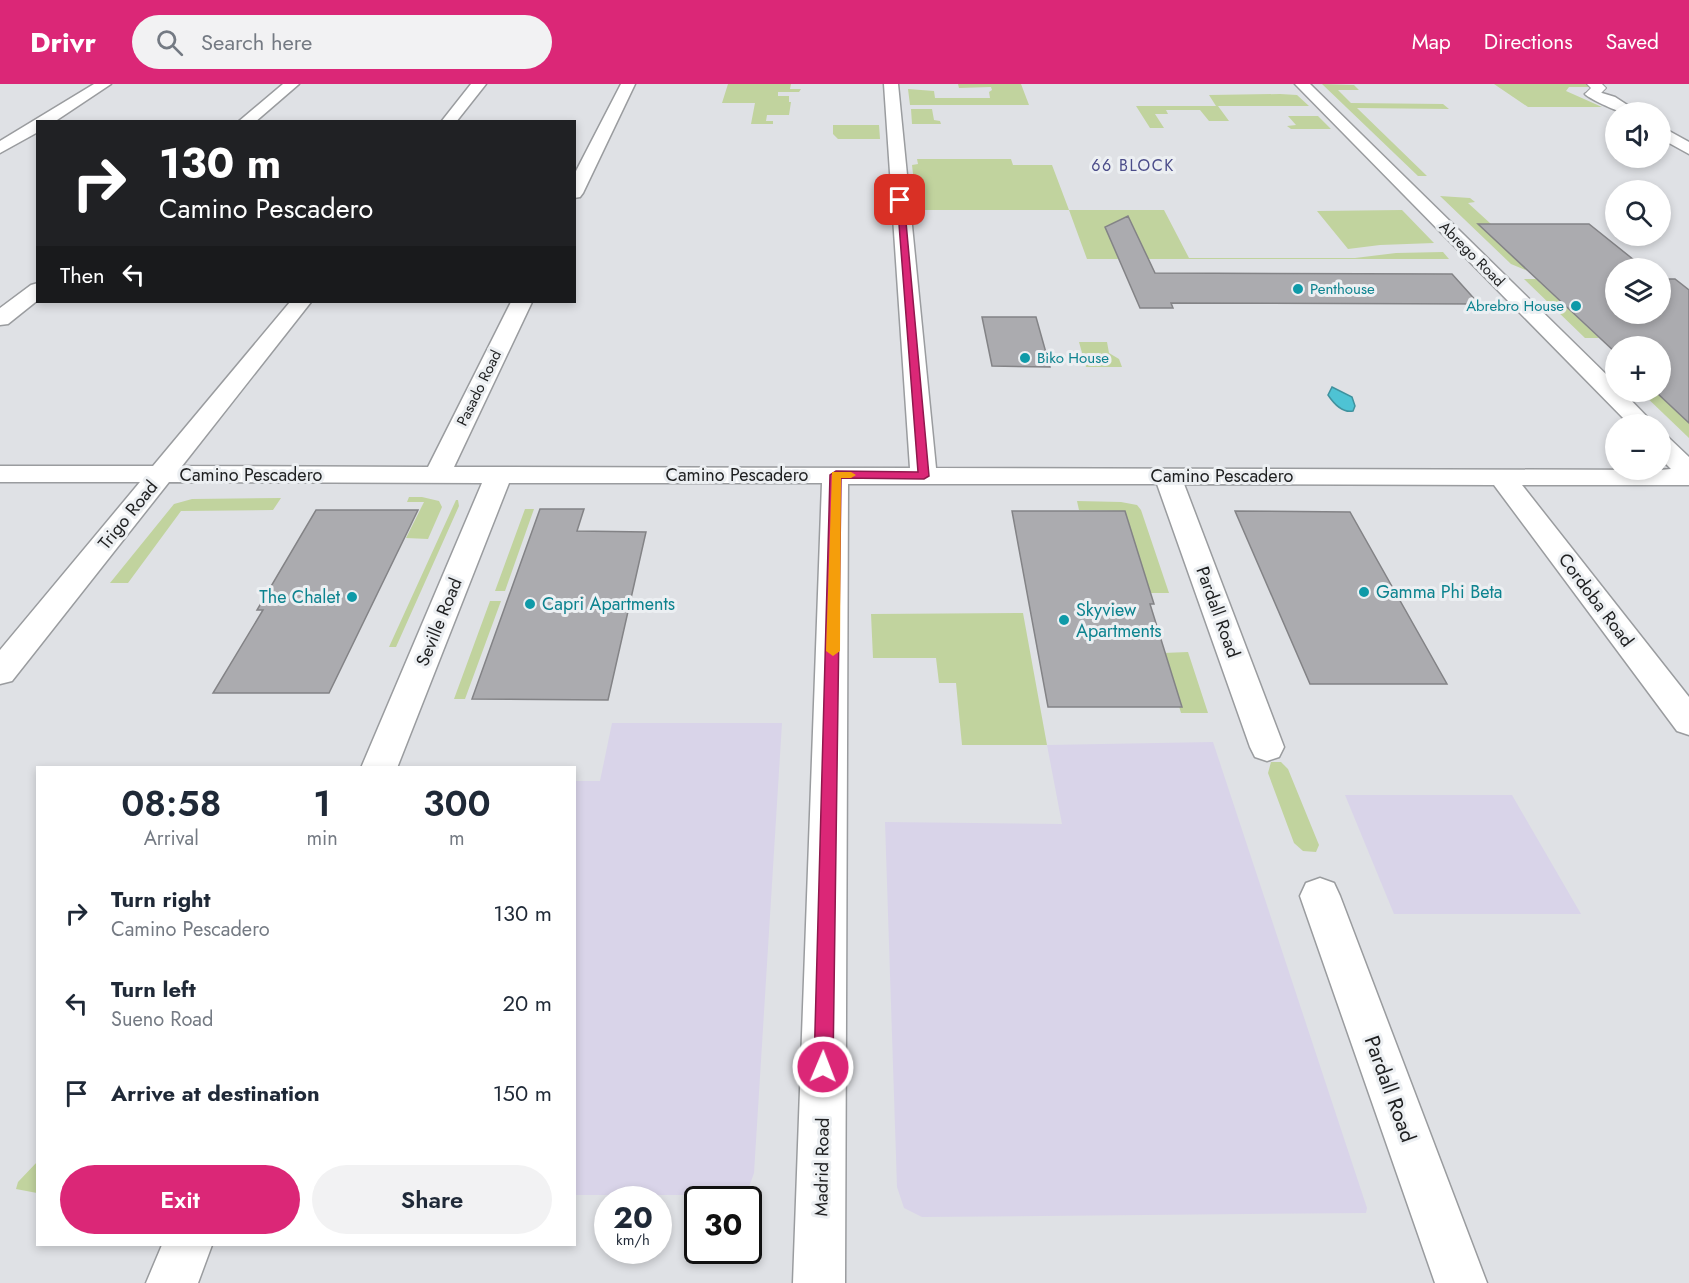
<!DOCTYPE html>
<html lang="en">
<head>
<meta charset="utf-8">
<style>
	body { margin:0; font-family:Jost,sans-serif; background:#f2f2f3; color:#1f2937; height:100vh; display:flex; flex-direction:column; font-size:22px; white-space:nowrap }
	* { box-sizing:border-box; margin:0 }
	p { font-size:20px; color:#747a83 }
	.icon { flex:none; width:33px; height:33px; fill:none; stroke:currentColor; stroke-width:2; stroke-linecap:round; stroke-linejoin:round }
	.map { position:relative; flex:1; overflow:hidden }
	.drawer { position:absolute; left:36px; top:682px; width:540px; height:480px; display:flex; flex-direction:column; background:#fff; border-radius:0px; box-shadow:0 3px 9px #0003 }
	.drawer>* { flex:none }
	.guide { position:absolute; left:36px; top:36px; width:540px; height:183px; border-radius:0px; box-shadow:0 3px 9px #0003; background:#202124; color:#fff; overflow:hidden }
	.tools { position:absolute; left:1605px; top:18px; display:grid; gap:12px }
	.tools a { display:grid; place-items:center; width:66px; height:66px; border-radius:50%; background:#fff; box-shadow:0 3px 9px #0003; font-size:30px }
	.speed { position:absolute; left:594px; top:1102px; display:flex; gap:12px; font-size:30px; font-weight:700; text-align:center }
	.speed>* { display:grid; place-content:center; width:78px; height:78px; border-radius:50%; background:#fff; box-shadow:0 3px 9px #0003; line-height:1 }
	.speed small { font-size:15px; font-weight:400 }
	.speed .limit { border:3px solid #111; border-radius:9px; background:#fff; color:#111 }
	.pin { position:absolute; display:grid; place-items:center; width:51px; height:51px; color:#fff; margin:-26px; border-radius:12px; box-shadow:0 3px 9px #0006 }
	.me { position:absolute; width:66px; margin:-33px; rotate:1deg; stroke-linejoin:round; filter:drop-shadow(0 0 4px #0008) }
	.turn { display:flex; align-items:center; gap:21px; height:126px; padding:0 24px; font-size:27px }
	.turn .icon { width:78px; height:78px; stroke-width:2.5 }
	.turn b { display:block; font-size:42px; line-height:51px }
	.then { display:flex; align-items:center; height:57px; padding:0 24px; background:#0003; gap:12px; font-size:22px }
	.eta { display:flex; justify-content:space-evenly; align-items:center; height:102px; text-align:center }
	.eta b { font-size:36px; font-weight:600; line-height:42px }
	.action { display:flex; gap:12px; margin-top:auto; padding:12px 24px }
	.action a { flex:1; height:69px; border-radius:36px; background:#db2777; color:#fff; font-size:24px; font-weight:600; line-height:69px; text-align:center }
	.action a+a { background:#f2f2f3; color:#1f2937 }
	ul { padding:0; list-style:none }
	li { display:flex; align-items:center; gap:18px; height:90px; padding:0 24px }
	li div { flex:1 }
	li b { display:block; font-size:22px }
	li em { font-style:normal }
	header { display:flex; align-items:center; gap:36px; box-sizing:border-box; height:84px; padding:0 30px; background:#db2777; color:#fff }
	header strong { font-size:28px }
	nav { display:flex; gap:33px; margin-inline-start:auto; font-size:21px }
	.search { width:420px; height:54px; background:#f2f2f3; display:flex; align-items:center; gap:15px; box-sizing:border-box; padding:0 21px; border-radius:33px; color:#747a83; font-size:22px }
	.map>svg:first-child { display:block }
</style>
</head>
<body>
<header>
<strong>Drivr</strong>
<div class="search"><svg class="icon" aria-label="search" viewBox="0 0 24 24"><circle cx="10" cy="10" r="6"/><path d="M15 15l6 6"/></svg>Search here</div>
<nav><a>Map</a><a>Directions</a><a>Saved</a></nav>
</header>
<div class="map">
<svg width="1689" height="1199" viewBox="0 0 1689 1199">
	<rect width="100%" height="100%" fill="#dfe1e5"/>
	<path fill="#d9d4e9" d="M612,639h170l-28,450 -5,14 -12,8h-162v-414h25z
		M1213,658l154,466 -1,5 -444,4 -18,-9 -7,-21 -12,-365 177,2 -15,-79z
		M1345,711h167l69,119h-187z"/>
	<path fill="#c1d39e" d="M728,0h63l-1,5h11l-2,3h-21v4h11v6h2l-2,13h-22l-1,6h7v3h-22l4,-21h-33z
		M958,0h63l8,21h-119l-2,-16 26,2 1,7h55l-1,-6 3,-2 -1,-3 -32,1z
		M1322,0l32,1 5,5h-21l13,13 92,1 6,5 -92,-1 70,68h-9z
		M1494,0h94l2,3h-21l-3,4 36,16h-74z
		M1280,10l17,1 12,11h-91l11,15h-20l-9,-11h-34l2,4h-13l9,14h-14l-14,-22h80l-7,-11z
		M911,25h21l2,11 6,1 1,3h-29z
		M1288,32h30l13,13h-40l-4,-3 9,-1z
		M833,41h46l1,14h-42l-5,-5z
		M917,75h94l2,6h39l17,45h95l25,48h166l41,-5 47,-1 6,7h-362l-18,-49h-152l-5,-45 6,-1z
		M1440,112l30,2 5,4 -7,1 23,21 -12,1 49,46 -17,-7z
		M1402,126l32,33 -54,2 -32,4 -31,-38z
		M1524,195h12l63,59h-14z
		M1079,258h28l2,11 10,6 3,8h-36z
		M1641,308h15l33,31v15z
		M409,413h13l17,4 3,6 -14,32 -22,-1 18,-36h-17z
		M281,414l-8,12 -92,1 -53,72h-18l64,-79 18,-5z
		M456,416h2l1,6 -63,141h-7z
		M1077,417l44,1 16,3 4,5 28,83h-20l-26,-82 -44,-1z
		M525,425h9l-29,82h-10z
		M490,517h11l-36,98h-11z
		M1023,529l24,132h-85l-6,-62h-17l-3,-25h-63l-2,-44z
		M1188,568l20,61h-27l-18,-60z
		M1271,678h10l7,7 31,76 -3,7 -13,-1 -9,-8 -26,-70z
		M37,1078v31l-21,-4 2,-7z"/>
	<path fill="#4ec3d4" stroke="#40929e" stroke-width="1.5" d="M1332,303l20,10 3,9 -2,5c-10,2 -19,-7 -25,-16z"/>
	<path fill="#ababaf" stroke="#838386" stroke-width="1.5" d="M1128,132l27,57 297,1 27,30 -308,-1 2,5h-33l-35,-81z
		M1478,140h111l55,44h-28v46h44v-35h15l14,11v133l-33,-31h4v-46h-44v7z
		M982,233h54l14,50 -58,-1z
		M540,425h44l-7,22 69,1 -38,168 -136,-1z
		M316,426h102l-89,183h-116l50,-83h-6z
		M1012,427h113l29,93h-4l32,103h-134z
		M1235,427l115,1 97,172h-137z"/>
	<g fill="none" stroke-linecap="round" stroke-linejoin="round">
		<defs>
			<path id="pedestrian" d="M1587,0h15l4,4 -9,9 -5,1 -7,-4 6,-6z"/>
			<path id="minor" d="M94,0h17l-57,38h-16v10l-38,21v-12z
				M283,0h16l-44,38h-17z
				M471,0h15l-30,38h-15z
				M621,0h14l-52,109 -3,4 -6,1v-23z
				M884,0h14l38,384 724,2 11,-1 -11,-11v-23l9,3 20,19v28h-167l167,212v38l-12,-4 -183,-246 -310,-1 100,263 -5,10 -12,4 -12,-4 -5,-10 -93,-263h-309l-3,799h-52l29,-800h-313l-112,285h-36l121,-285 -313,-1 -157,199 -12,3v-34l140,-168h-140v-16h153l137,-164h21l-129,164 246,1 83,-165h21l-78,165 456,1z
				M1295,0h15l306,300v8h7l31,32h-25z
				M1592,6l23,7 23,15c-5,0 -11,1 -16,0 -6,-1 -34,-14 -37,-18z
				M1660,42l29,16v12l-29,-16z
				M38,199v17l-30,24 -8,1v-17l31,-23z
				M1320,794l14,5 6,13 147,387h-52l-135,-387 6,-13z
				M162,1161h50l-14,38h-52z"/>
		</defs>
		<use href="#pedestrian" stroke="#9a9c9f" stroke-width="2"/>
		<use href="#minor" stroke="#9a9c9f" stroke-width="3"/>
		<use href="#pedestrian" fill="#fff" fill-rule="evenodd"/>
		<use href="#minor" fill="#fff" fill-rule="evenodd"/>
	</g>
	<path fill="#db2777" stroke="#8e194d" stroke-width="1.5" d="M897,114l7,2 25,276 -5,3 -83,-1 -8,589 -3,7 -7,2 -6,-2 -3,-7 16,-592 6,-4 82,1z"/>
	<path fill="#f59e0b" d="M832,388h19l5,3 -5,3h-10l-1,173 -7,5 -7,-5z"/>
	<g fill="#0f9aa8" stroke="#eceff2" stroke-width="2">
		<circle cx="1298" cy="205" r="6"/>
		<circle cx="1576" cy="222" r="6"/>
		<circle cx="1025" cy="274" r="6"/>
		<circle cx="1364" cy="508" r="6"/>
		<circle cx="352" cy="513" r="6"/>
		<circle cx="530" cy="520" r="6"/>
		<circle cx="1064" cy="536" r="6"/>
	</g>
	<g text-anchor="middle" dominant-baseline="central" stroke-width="6" stroke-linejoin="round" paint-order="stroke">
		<g font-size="15" fill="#1e1f20" stroke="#eceff2">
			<text transform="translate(1472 170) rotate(45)">Abrego Road</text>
			<text transform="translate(479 304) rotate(-64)">Pasado Road</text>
		</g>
		<g font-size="15" fill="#0d838f" stroke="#eceff2" text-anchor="start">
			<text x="1310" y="205">Penthouse</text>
			<text x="1564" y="222" text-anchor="end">Abrebro House</text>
			<text x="1037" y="274">Biko House</text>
		</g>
		<g font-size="16" letter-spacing="1.5" fill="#4b4c89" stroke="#eceff2">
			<text x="1133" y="81">66 BLOCK</text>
		</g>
		<g font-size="18" fill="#1e1f20" stroke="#eceff2">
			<text x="251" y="391">Camino Pescadero</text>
			<text x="737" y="391">Camino Pescadero</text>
			<text x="1222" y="392">Camino Pescadero</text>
			<text transform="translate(128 431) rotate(-51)">Trigo Road</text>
			<text transform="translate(1596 516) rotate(53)">Cordoba Road</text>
			<text transform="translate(1218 528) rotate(70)">Pardall Road</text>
			<text transform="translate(439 538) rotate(-68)">Seville Road</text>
			<text transform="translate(822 1083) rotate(-89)">Madrid Road</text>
		</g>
		<g font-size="18" fill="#0d838f" stroke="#eceff2" text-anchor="start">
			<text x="1376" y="508">Gamma Phi Beta</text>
			<text x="340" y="513" text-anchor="end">The Chalet</text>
			<text x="542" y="520">Capri Apartments</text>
			<text x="1076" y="526">Skyview<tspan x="1076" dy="21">Apartments</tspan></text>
		</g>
		<g font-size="21" fill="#1e1f20" stroke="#eceff2">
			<text transform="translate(1390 1005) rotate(70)">Pardall Road</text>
		</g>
	</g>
</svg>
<div class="tools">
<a><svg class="icon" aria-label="sound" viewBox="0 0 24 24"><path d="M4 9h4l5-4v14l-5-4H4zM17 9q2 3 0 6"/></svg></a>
<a><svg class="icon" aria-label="search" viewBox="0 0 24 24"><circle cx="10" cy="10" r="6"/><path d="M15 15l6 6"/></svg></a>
<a><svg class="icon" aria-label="layers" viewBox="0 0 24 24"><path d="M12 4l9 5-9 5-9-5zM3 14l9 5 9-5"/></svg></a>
<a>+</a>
<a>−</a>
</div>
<div class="speed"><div>20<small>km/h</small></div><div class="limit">30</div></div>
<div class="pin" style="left:900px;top:116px;background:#d93025"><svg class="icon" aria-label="arrive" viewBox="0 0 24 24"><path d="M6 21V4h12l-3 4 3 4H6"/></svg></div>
<svg class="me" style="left:823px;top:983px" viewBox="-20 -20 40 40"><circle r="17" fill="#db2777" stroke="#fff" stroke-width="3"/><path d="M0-11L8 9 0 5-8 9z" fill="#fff"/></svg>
<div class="guide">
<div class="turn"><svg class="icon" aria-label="right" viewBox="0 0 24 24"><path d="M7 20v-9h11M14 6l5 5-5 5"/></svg><div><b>130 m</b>Camino Pescadero</div></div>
<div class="then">Then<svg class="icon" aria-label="left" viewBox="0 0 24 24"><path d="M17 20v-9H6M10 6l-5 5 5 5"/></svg></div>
</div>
<section class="drawer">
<div class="eta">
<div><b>08:58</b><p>Arrival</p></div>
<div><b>1</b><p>min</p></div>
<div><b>300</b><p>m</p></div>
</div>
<ul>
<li><svg class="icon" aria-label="right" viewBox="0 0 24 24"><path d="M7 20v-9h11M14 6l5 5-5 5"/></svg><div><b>Turn right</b><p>Camino Pescadero</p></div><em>130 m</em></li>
<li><svg class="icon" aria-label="left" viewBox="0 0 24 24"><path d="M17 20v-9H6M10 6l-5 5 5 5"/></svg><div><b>Turn left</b><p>Sueno Road</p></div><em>20 m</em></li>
<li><svg class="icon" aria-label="arrive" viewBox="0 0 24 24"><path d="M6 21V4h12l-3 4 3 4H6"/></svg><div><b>Arrive at destination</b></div><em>150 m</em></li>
</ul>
<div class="action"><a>Exit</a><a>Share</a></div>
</section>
</div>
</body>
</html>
